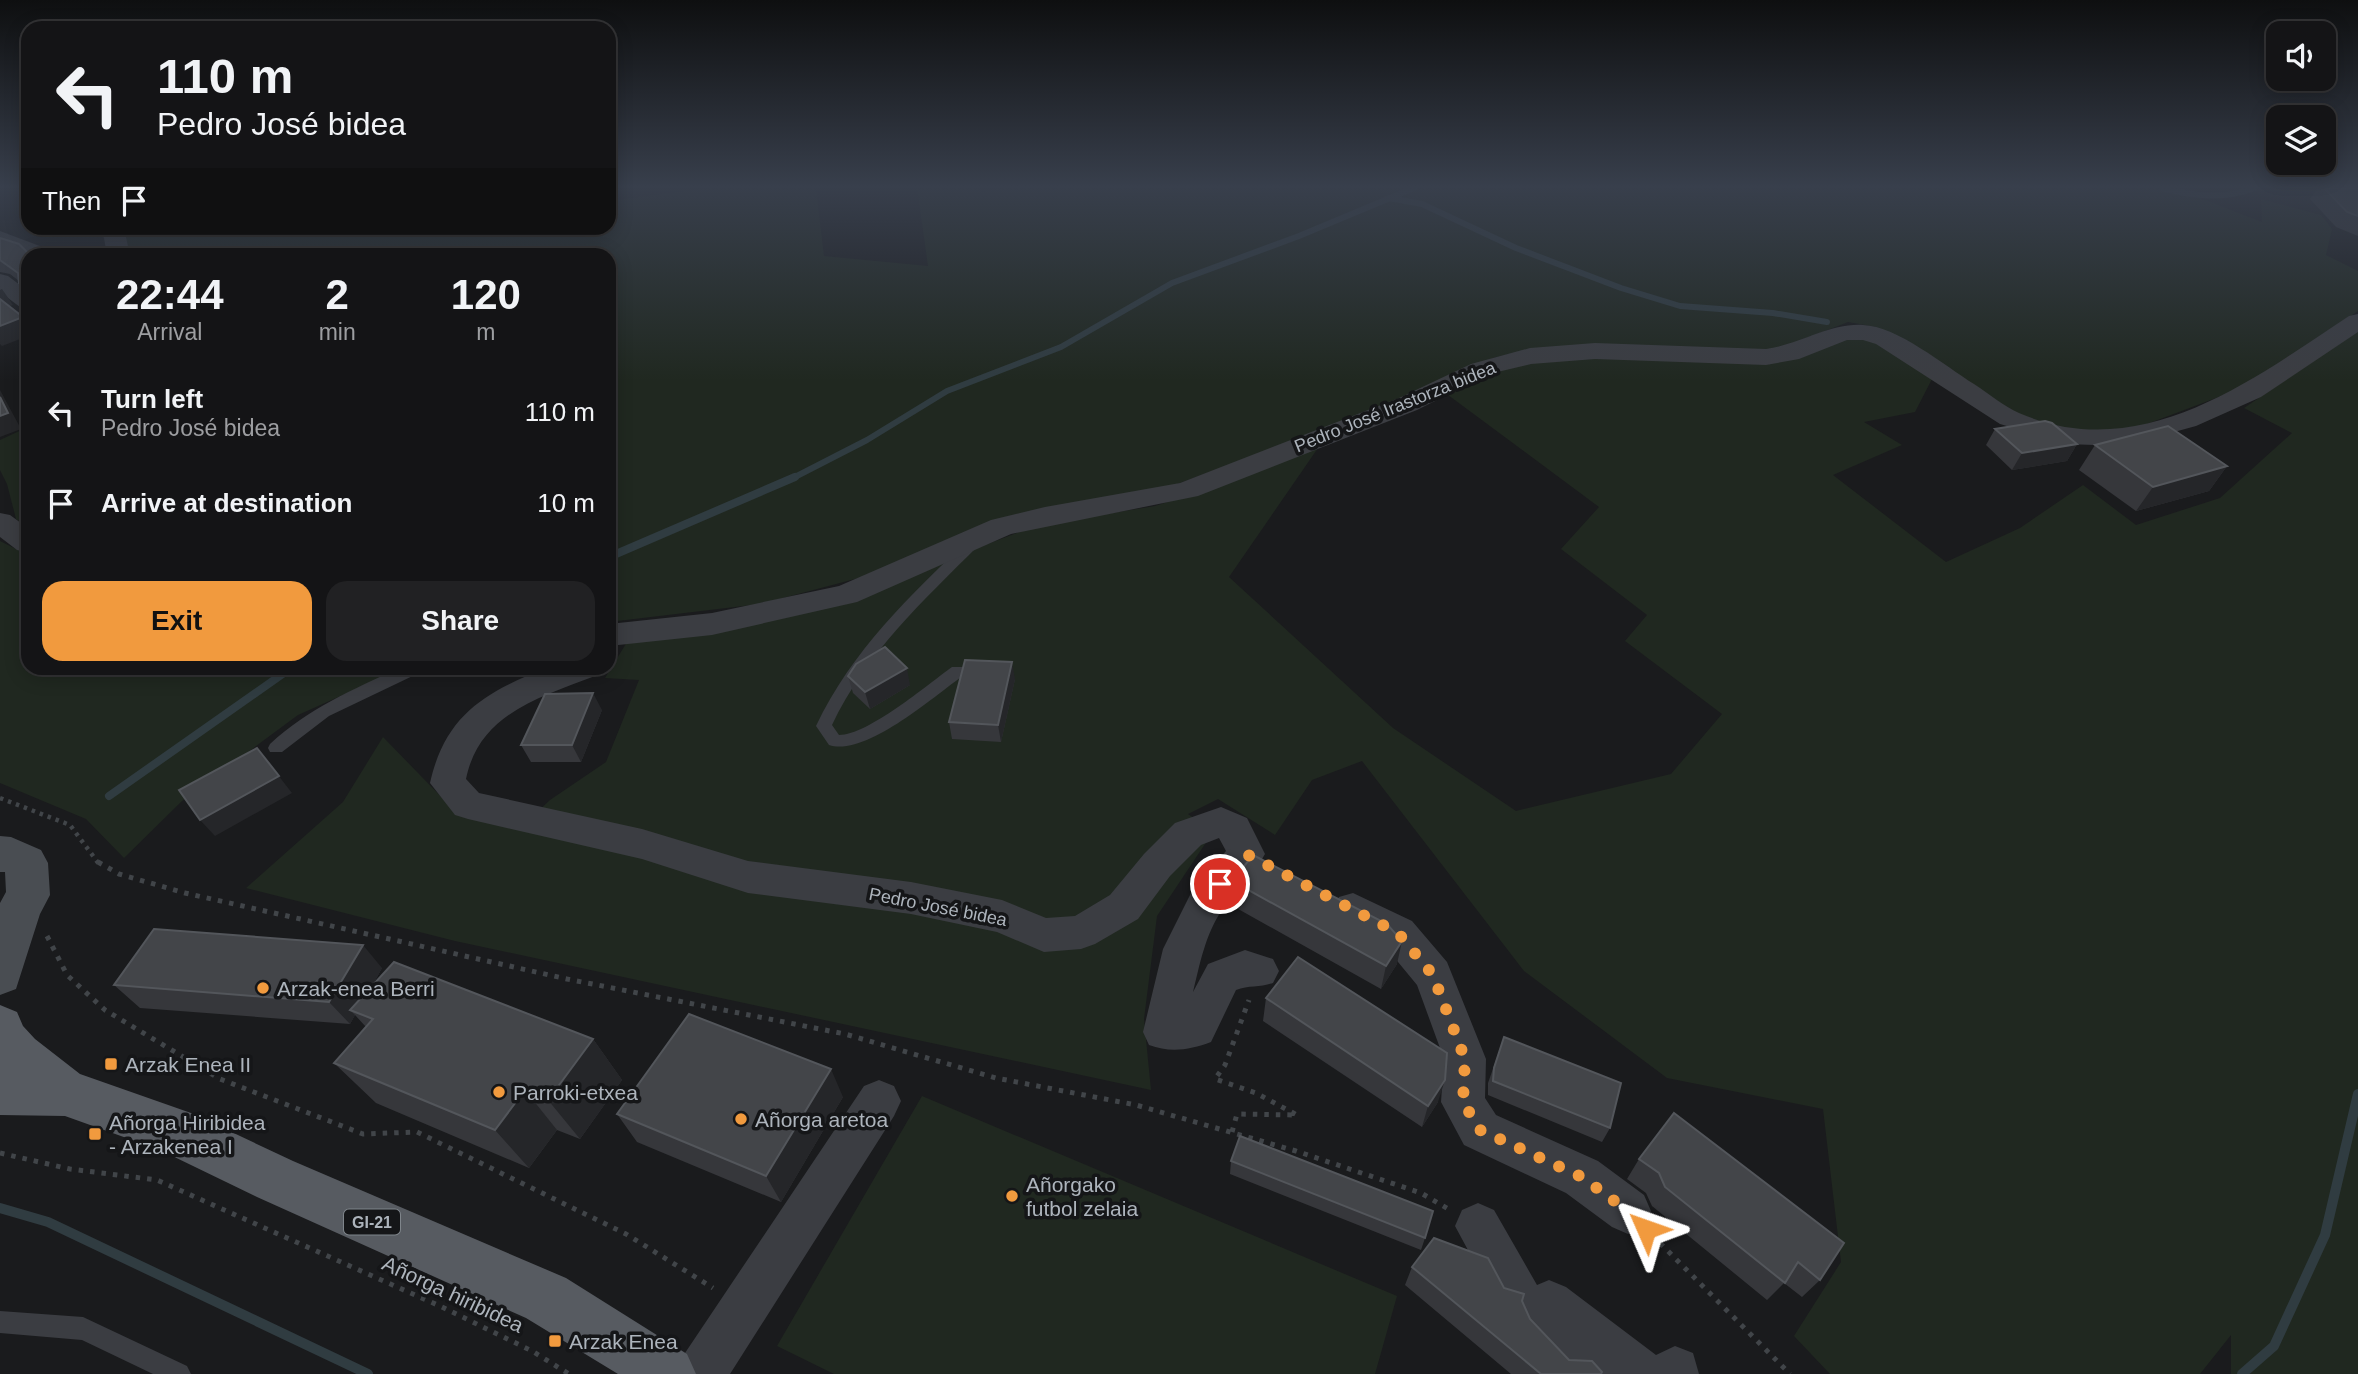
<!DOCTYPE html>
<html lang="en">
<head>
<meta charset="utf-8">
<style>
	body { margin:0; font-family:Helvetica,sans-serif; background:#212123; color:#f1f3f6; height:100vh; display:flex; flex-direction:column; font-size:26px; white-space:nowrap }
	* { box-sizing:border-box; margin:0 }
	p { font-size:23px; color:#9d9ea1 }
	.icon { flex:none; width:38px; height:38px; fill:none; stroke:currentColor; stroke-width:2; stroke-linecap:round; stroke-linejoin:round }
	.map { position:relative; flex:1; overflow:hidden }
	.side { position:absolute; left:21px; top:248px; width:595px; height:427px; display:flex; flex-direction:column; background:#141416; border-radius:21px; box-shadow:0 4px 18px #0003,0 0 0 2px #333335 }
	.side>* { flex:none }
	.banner { position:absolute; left:21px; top:21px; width:595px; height:214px; border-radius:21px; box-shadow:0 4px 18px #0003,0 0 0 2px #333335; background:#141416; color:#f1f3f6; overflow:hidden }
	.controls { position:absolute; left:2266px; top:21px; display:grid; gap:14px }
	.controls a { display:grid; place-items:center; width:70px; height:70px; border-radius:14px; background:#141416; box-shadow:0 4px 18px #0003,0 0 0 2px #333335; font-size:35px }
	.pin { position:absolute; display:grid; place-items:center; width:60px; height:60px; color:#fff; margin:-30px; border:4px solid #fff; border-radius:50%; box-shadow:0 2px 7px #0007 }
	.me { position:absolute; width:77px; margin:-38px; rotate:313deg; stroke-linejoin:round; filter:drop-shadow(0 0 5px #0008) }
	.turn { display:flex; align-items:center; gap:24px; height:147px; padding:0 21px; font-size:32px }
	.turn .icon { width:91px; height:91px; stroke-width:2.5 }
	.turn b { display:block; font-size:49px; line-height:60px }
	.then { display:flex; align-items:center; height:66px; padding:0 21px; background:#0003; gap:14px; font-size:26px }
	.eta { display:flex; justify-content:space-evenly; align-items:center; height:119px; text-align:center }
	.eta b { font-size:42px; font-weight:700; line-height:49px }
	.button { display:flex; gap:14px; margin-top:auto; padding:14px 21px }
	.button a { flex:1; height:80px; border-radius:21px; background:#f19a3e; color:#111; font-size:28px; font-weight:700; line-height:80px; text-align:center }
	.button a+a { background:#212123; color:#f1f3f6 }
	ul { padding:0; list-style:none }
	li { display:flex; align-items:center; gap:21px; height:91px; padding:0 21px }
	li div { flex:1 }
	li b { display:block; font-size:26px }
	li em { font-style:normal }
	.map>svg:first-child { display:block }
</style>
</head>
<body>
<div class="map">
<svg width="2358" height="1374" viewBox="0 0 2358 1374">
	<rect width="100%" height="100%" fill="#1a1b1d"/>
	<path fill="#202820" d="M709,188h107l8,68 104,10 -11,-78h63l2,4 19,-4h1173l88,34 -1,-23 60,16 11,14 -6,26 32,16v40l-110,75 -125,47h-46l-50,-14 -151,-92 -28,-5 -74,29 -238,-3 -43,10 -92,43 -229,85 -298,88 -114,30 -151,18v-366l-479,-1 -13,-27h492v-27z
		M2358,331v1043h-127v-39l-31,39h-370l-36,-38 47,-74 -18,-153 -156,-31 -143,-107 -162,-210 -50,19 -37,55 -57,-36 -30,15 25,18 -56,84 -13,103 7,71 -696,-149 -209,-53 97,-86 40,-65 71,73 64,20 32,-30 56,-38 33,-82 -34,-2 22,-36 329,-86 82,-31 117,-19 59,-19 104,-39 -89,129 164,151 123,83 155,-37 51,-60 -97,-73 22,-26 -86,-66 38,-42 -155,-115 56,-24 31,-6 50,-4 184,5 80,-24 17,-1 21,6 49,35 -17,33 -51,10 38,23 -69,30 113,87 74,-34 63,-43 53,40 84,-27 72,-65 -48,-25z
		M28,427v101l-12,-9 -9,-35 -7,-14v-30z
		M0,541l28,14v113l373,1 -103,46 -116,86 -58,57 -38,-39 -86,-36z
		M922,1096l475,200 -22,78h-541l-57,-28z"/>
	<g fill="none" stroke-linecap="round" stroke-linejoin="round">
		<path stroke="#303c41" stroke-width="6" d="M2162,188c31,8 62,12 92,0
			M1389,198l33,6 94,44 105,40 59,18 93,7 54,9
			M791,479l76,-39 80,-49 114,-44 111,-64 127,-47 115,-48"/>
		<path stroke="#303c41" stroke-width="8" d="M609,557l186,-80
			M109,796l182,-128"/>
		<path stroke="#303c41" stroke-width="10" d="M0,1208l48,14 320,152
			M2242,1374l32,-28 51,-111 33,-141"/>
		<path stroke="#414549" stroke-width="4.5" stroke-dasharray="3.5 5" stroke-linecap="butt" d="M0,798l70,27 29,39"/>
		<path stroke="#414549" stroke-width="5" stroke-dasharray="4.5 7" stroke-linecap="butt" d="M98,862l21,12 66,19 382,86 278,55 151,44 140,27 160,46 125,42 29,17
			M47,936l20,39 38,35 115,69 143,55 54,-2 209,102 87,54
			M1232,1132l5,-18 60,1 -41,-22 -41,-14 10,-14 24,-65
			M0,1153l70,16 87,11 285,127 90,44 37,23
			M1652,1235l138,139"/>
		<path fill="#3b3d42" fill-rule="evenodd" d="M974,537l5,2 2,3 -2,3c-56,56 -113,108 -147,180l7,10c29,0 88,-50 113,-68h12l2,4 -2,4c-30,21 -98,82 -135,70l-13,-19c37,-77 92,-128 153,-187z
			M400,668h23l-2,4 -92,44 -47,36h-12l-2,-4 2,-4c38,-35 83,-55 130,-76z
			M0,1311l83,6 104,49 4,8h-38l-71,-34 -82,-7z"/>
		<path fill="#3b3d42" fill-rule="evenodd" d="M97,228h22l7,9 4,19h-23l-3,-18z
			M0,231l53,20 3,5 -28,1 -28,-11z
			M0,274l8,2 20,15v18l-8,-2 -20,-15z
			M2358,314v18l-97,65 -65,29 -73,20 -57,-2 -66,-20 -124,-80 -13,-4h-16l-48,19 -33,6 -171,-6 -64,5 -42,10 -72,36 -219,86 -187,38 -154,68 -145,33 -103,11v-22l103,-11 127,-27 152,-66 54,-13 135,-24 219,-85 72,-34 59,-16 65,-5 171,6c33,-4 63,-26 97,-24 34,1 82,41 111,59 15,10 30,22 45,29 122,53 233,-33 330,-97z
			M0,513l10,2 18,13v25l-11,-3 -17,-13z
			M547,668h52l-4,8c-55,21 -116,38 -129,103l13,14 163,36 106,32 163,21 91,18 44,18 29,-2 35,-21 34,-41 31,-31 46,-16 26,11 18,36c-11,21 -30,36 -43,56 -17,25 -22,54 -29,82l15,-28 37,-14 28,9 6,12 -6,12c-13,5 -24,2 -37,7l-25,52c-21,8 -41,11 -62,3l-6,-13 20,-83 30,-60 33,-38 -7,-13 -18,7 -31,31 -32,43 -43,25 -14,5 -37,3 -47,-20 -86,-18 -163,-21 -106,-34 -174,-40 -13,-4 -25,-32c15,-68 56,-92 117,-115z
			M1353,893l59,28 35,41 39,97 -1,39 11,17 102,46 46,34 7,16 -7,16 -16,7 -16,-7 -46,-34 -102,-48 -23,-43 3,-43 -27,-74 -33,-40 -45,-24 -5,-12 5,-12z
			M879,1080l15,6 7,15 -7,15 -164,258h-54l7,-18 181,-270z
			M1478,1203l16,7 43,75 12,-5 17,7 90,68 19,-9 18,7 6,21h-140l-38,-40 -7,-17 3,-7 -20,-6 -42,-78 7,-16z"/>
		<path fill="#494d52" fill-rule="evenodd" d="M0,836l11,1 30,13 7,13 2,32 -10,19 -24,75 -16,6v-92l6,-11 -1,-20h-5z"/>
		<path fill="#575b61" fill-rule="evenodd" d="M0,1005l17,7 6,14 12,13 45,35 111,39 102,48 273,117 121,76 9,20h-78l-92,-56 -269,-121 -97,-47 -95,-34 -65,-1z"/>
	</g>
	<path fill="#36373b" d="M2318,188h40v48l-22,-9 -26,-28z
		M0,238l31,18 -12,25 -9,-7 -10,-2z
		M1995,429l82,15 -10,17 -55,9 -26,-25z
		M2095,445l132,21 -18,25 -73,20 -57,-41z
		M848,676l62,9 -40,24 -17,-16z
		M1015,679l-14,63 -49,-3 -3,-17z
		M602,710l-21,52h-50l-10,-17z
		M1232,881l165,83 -16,25 -150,-84z
		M382,968l-10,18 221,53 29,41 -42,59 -23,-9 -28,38 -153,-65 -42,-40 32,-36 -11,-12 -5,9 -210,-16 -26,-23z
		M1266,998l172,104 -16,25 -159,-106z
		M1504,1037l106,91 -8,14 -114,-47v-12z
		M843,1097l-62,105 -144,-60 -20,-28z
		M1674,1113l146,167 -18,17 -18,-14 -17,17 -115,-94 -6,-13 -19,-14 12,-20z
		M1231,1161l194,77 -4,12 -191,-76z
		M1412,1267l92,21 18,13 8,18 39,41 32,14h-90l-106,-89z"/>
	<path fill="#252629" d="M28,280v15l-9,-12z
		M2,289l11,16 -9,3 -4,-5v-13z
		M23,317l5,7v12l-26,10 -2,-2v-18z
		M0,390l21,39 -21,8z
		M2077,444l-10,17 -55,9 10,-17z
		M2227,466l-18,25 -73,20 17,-24z
		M1012,662l3,17 -14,63 -3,-17z
		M907,668l3,17 -40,24 -5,-17z
		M593,693l9,17 -21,52 -9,-17z
		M257,748l35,45 -77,43 -15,-16z
		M1402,941l-5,23 -16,25 5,-23z
		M363,945l19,23 -25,45 -7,-3 5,5 -5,9 -21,-22z
		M593,1039l29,41 -42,59 -32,-39z
		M831,1069l12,28 -62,105 -15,-26z
		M1445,1080l-7,22 -16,25 6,-21z
		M525,1090l32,40 -28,38 -34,-38z"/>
	<path fill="#434549" stroke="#53565b" stroke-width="2" d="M2324,188h34v28l-11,-4z
		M0,238l19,6 12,12h-3v24l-9,3 -1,-10 -18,-13z
		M0,299l23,18 -23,9z
		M0,397l8,16 -8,3z
		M2045,421l7,2 25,21 -55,9 -27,-24z
		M2168,426l59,40 -74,21 -58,-42z
		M885,647l22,21 -42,24 -17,-16 8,-12z
		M965,660l47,2 -14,63 -49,-3z
		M593,693l-21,52h-51l24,-51z
		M257,748l22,28 -79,44 -21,-30z
		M1253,855l134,69 15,17 -16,25 -154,-85z
		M154,929l209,16 -34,57 -215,-17z
		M1298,957l149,96 -2,27 -17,26 -162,-108z
		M394,962l199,77 -45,61 -23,-10 -30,40 -161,-67 39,-44 -23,-9z
		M689,1014l142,55 -65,107 -149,-62z
		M1504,1037l117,46 -11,45 -117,-47 1,-13z
		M1674,1113l170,130 -24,37 -22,-18 -13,21 -120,-96 -6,-14 -20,-14z
		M1240,1136l193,75 -8,27 -194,-77z
		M1434,1238l54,20 16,30 20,6 -2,7 8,18 39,41 23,1 10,11 -1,2h-60l-129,-107z"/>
	<linearGradient id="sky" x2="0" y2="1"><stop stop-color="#0e0f10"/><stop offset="0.49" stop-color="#383f4c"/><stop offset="1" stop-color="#383f4c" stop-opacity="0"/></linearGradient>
	<rect width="2358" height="381" fill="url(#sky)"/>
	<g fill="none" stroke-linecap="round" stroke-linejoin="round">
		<path stroke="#f19a3e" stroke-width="12" stroke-dasharray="0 21.6" d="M1220,884l26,-30 152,79 35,42 32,84 -2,43 17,28 102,47 46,34 18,18"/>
	</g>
	<g fill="#f19a3e" stroke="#151618" stroke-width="2.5">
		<circle cx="263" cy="988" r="7"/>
		<rect x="104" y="1057" width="14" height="14" rx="3.5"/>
		<circle cx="499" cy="1092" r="7"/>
		<circle cx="741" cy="1119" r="7"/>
		<rect x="88" y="1127" width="14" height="14" rx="3.5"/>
		<circle cx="1012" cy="1196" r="7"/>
		<rect x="548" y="1334" width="14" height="14" rx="3.5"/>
	</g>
	<g text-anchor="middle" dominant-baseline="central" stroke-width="7" stroke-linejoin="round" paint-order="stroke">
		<rect fill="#151618" stroke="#7f858b" stroke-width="2" x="344" y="1209.5" width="56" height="25" rx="5"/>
		<g font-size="16" font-weight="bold" fill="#adb4bc">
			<text x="372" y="1222">GI-21</text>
		</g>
		<g font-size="18" fill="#adb4bc" stroke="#151618">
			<text transform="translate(1395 407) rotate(-22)">Pedro José Irastorza bidea</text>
			<text transform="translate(938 907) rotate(11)">Pedro José bidea</text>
		</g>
		<g font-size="21" fill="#adb4bc" stroke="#151618" text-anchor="start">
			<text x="277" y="988">Arzak-enea Berri</text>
			<text x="125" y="1064">Arzak Enea II</text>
			<text x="513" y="1092">Parroki-etxea</text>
			<text x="755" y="1119">Añorga aretoa</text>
			<text x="109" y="1122">Añorga Hiribidea<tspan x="109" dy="24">- Arzakenea I</tspan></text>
			<text x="1026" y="1184">Añorgako<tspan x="1026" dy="24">futbol zelaia</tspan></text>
			<text x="569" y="1341">Arzak Enea</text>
		</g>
		<g font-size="21" fill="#adb4bc" stroke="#151618">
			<text transform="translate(453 1294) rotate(25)">Añorga hiribidea</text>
		</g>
	</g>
</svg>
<div class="controls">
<a><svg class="icon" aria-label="sound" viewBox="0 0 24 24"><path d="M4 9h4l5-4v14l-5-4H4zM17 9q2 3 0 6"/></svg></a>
<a><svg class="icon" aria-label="layers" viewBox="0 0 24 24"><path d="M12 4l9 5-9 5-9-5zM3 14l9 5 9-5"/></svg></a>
</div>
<div class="pin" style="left:1220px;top:884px;background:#d93025"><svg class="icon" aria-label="arrive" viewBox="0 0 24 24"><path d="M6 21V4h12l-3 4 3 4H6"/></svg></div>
<svg class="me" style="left:1646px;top:1229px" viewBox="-20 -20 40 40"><path d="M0-17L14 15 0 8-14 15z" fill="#f19a3e" stroke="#fff" stroke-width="4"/></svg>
<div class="banner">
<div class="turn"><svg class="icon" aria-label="left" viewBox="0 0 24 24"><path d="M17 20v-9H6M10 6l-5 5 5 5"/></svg><div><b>110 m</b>Pedro José bidea</div></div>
<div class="then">Then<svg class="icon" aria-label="arrive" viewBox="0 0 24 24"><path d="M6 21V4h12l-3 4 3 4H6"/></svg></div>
</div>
<section class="side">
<div class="eta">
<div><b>22:44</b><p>Arrival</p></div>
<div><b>2</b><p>min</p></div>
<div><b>120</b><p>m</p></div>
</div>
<ul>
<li><svg class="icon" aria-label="left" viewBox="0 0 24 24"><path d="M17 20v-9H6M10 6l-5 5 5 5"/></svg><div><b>Turn left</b><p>Pedro José bidea</p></div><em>110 m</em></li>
<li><svg class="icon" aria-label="arrive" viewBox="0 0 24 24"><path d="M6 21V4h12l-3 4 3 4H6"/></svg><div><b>Arrive at destination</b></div><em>10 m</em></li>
</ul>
<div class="button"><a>Exit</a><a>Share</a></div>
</section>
</div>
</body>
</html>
